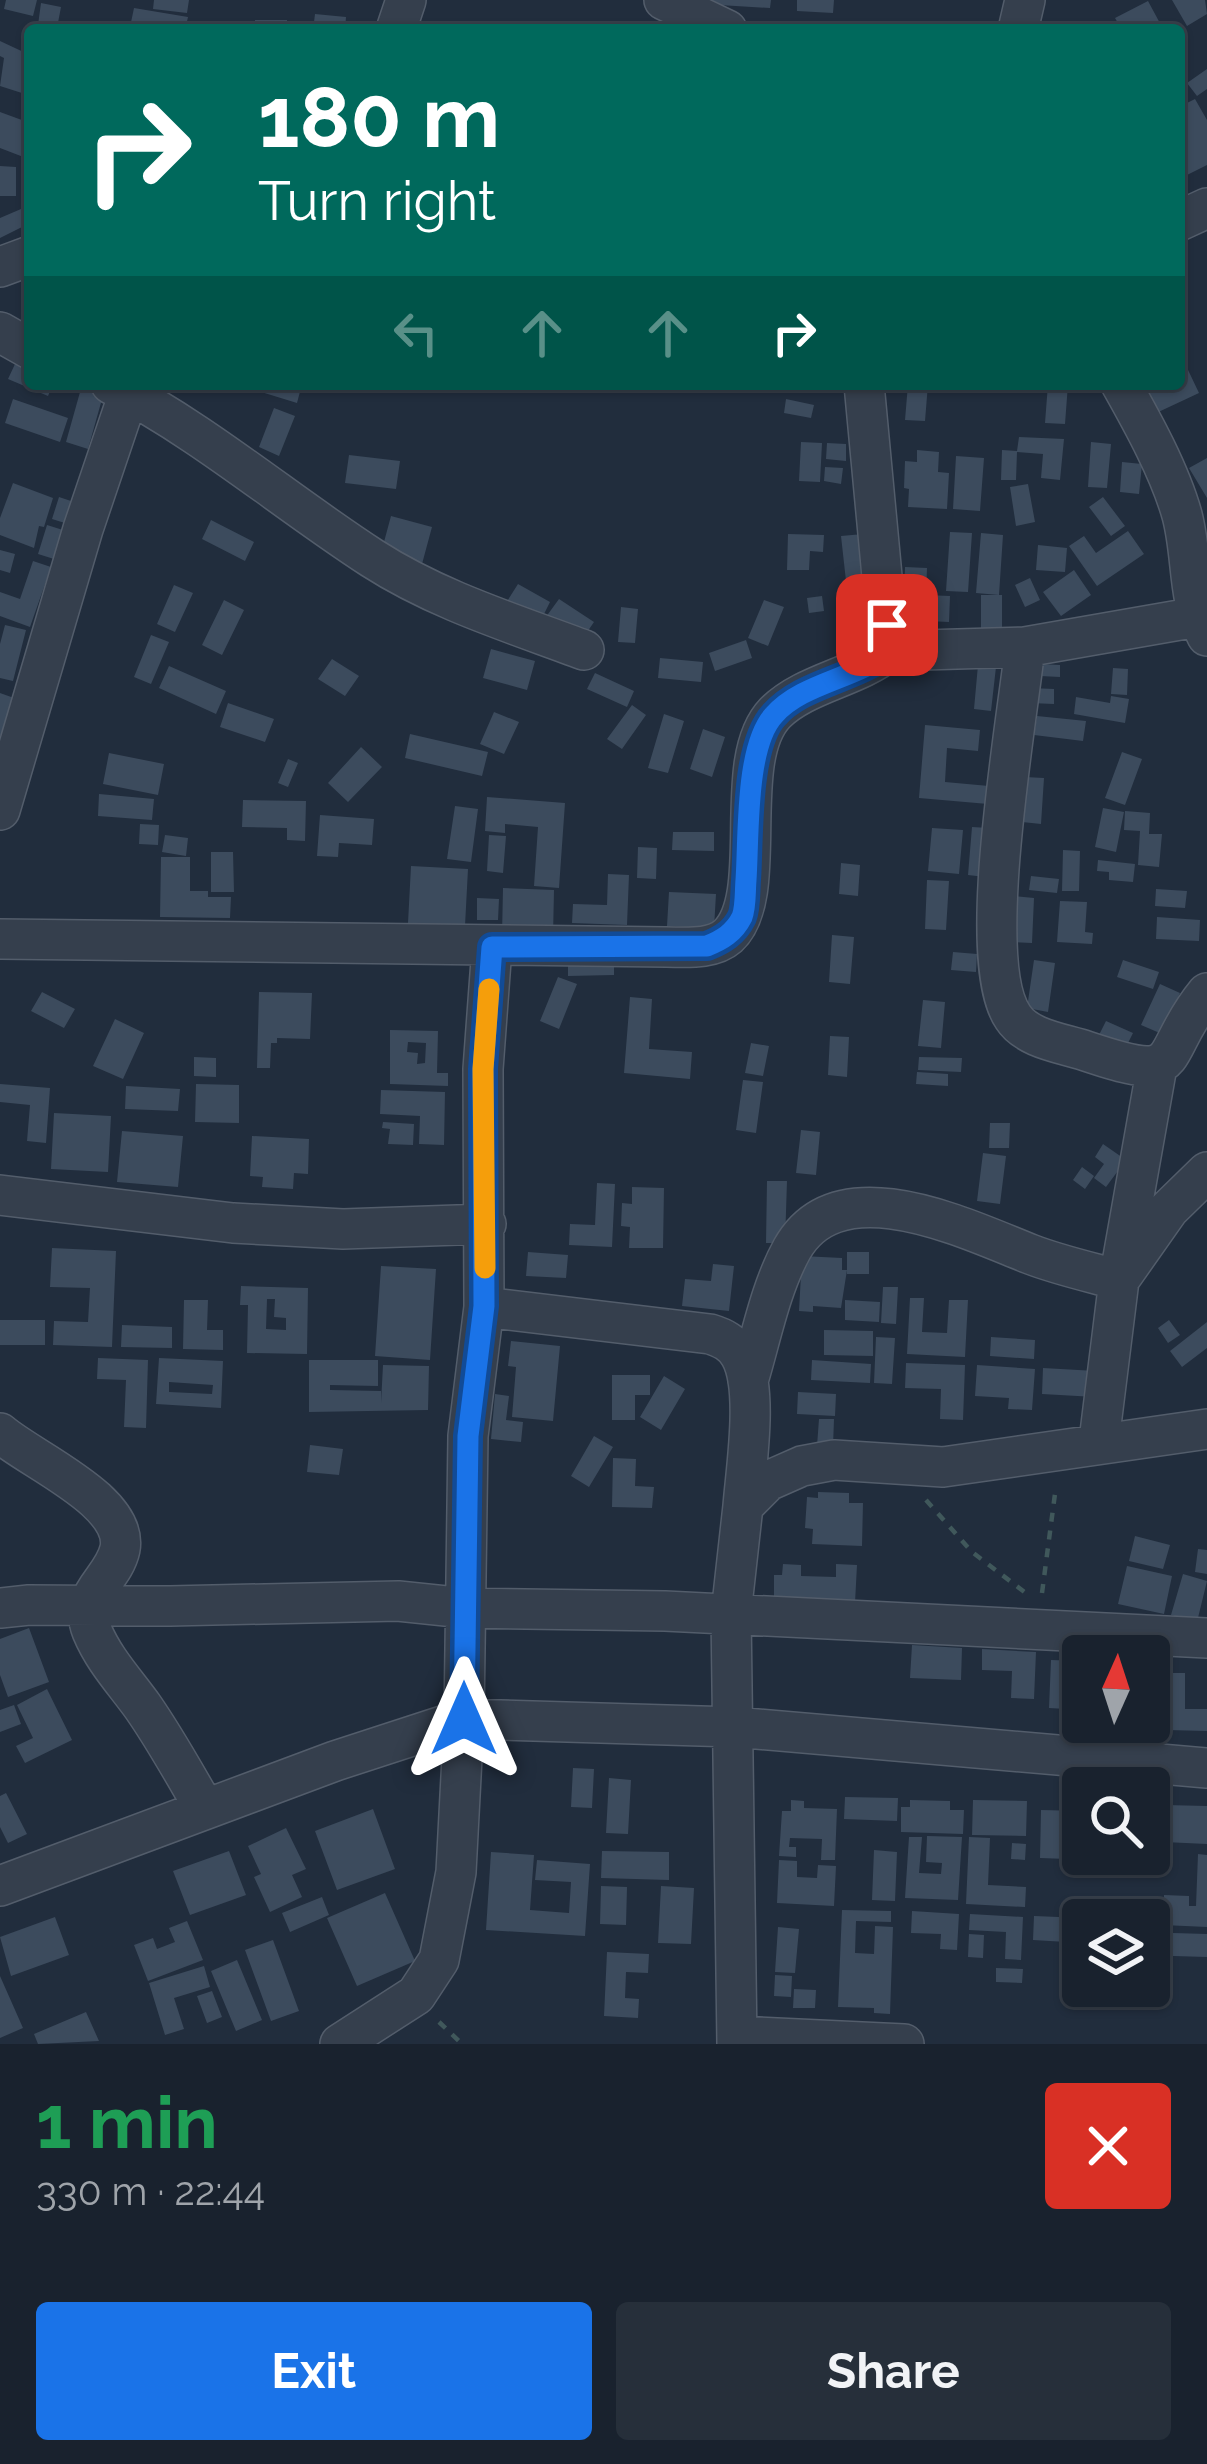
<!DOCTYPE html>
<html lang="en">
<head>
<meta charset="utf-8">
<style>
	body { margin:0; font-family:Raleway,sans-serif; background:#262f3a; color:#f1f3f6; height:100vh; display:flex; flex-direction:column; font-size:45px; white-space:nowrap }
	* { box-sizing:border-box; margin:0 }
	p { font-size:39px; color:#9fa4aa }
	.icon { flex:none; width:66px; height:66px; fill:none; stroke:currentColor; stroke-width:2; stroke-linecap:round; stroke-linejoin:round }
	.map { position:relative; height:2044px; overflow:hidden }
	.panel { display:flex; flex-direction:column; background:#19222e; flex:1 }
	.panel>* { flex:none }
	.top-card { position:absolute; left:24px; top:24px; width:1161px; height:366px; border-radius:12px; box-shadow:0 3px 9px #0004,0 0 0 3px #373f4a; background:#00695c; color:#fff; overflow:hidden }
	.needle { width:78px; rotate:3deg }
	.buttons { position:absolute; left:1062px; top:1635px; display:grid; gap:24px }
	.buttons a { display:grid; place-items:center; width:108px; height:108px; border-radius:12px; background:#19222e; box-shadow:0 3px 9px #0004,0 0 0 3px #373f4a; font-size:60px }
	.pin { position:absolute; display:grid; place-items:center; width:102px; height:102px; color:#fff; margin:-51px; border-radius:24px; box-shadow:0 6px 18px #0006 }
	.me { position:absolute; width:132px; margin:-66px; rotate:0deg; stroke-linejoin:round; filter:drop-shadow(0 0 9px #0008) }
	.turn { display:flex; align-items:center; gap:42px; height:252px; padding:0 36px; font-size:54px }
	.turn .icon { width:156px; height:156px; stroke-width:2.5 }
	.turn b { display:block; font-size:84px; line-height:102px }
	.lanes { display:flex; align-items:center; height:114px; padding:0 36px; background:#0003; justify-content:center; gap:60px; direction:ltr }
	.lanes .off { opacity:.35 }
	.round { display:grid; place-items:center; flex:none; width:126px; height:126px; border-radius:12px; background:#262f3a }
	.headline { display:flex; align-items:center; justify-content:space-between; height:204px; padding:0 36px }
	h1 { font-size:72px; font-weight:700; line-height:90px; color:#1e9e55 }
	.primary-button { display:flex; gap:24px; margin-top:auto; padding:24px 36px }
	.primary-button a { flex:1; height:138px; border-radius:12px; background:#1a73e8; color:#fff; font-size:48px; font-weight:700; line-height:138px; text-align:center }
	.primary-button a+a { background:#262f3a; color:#f1f3f6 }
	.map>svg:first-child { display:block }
</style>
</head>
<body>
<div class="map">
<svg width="1207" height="2044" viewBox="0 0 1207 2044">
	<rect width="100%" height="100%" fill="#212d3d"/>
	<path fill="#3c4b5d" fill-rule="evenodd" d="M6,0h31l-4,16 -29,-7z
		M154,0h35l-2,13 -34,-4z
		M704,0h67l-1,8 -67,-4z
		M797,0h37l-1,13 -36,-2z
		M1172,0h33l2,14 -20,12z
		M1148,1l14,26 -40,3 -7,-12z
		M41,3l20,4 -4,21 -19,-3z
		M134,8l54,9 -3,13 -55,-3z
		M315,14l31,3 -1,13h-32z
		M255,20h32v10h-32z
		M0,41l30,14v26l-5,13 -25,-8 4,-28 -4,-2z
		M1207,69v20l-10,7 -10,-13z
		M1195,99l12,21v45l-20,10 -8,-15v-53z
		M0,112l30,11 -4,35 -26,-10z
		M0,166l16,1v29h-16z
		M21,209l7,15 -28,14v-20z
		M1179,351l20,42 -47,22 -14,-31h23l3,8 10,-4 -2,-4h7z
		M15,364l15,6v14h23l-5,12 -40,-17z
		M260,384h42l-5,19 -39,-12z
		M908,384h20l-3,37 -20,-1z
		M1048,384h20l-3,40 -20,-1z
		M82,385l22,7 -16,57 -22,-7z
		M13,399l55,19 -8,24 -55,-19z
		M786,399l28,6 -3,13 -27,-5z
		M274,408l21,8 -16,40 -20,-9z
		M1019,437l45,2 -4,41 -19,-2 2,-24 -26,-2 -1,28h-15l1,-30 15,1z
		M801,442l21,1 -2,39 -21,-1z
		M1091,442l20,2 -4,44 -19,-1z
		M827,443l19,1v17l-20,-2z
		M917,450l22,2 -1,20 11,1 -2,36 -39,-2 1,-18 -5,-1 1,-27 12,1z
		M349,455l51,6 -4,28 -51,-6z
		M956,456l28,2 -4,53 -27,-2z
		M1207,458v40l-18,-30z
		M1122,462l20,2 -3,30 -19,-2z
		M825,467l18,1 -2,16 -17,-3z
		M13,483l40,15 -9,29 -5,-1 -5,22 -34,-13v-17z
		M1028,484l7,38 -19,4 -6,-39z
		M59,497l15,5 -6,22 -16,-5z
		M1103,497l22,29 -14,10 -22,-29z
		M391,516l41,11 -10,37 -41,-11z
		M211,520l43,22 -9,19 -43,-22z
		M47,525l16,5 -9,29 -16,-5z
		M1128,531l16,23 -47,32 -28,-40 15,-10 12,17z
		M950,532l22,1 -4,59 -22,-1z
		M981,533l22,2 -4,60 -23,-2z
		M788,534l36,1 -1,17 -13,-1 -1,19h-22z
		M863,534l5,45 -22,2 -5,-45z
		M1038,545l29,3 -2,24 -29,-2z
		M0,550l15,4 -5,19 -10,-3z
		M33,561l18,6 -21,60 -30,-11v-24l20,7z
		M905,567l22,1 -1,27 24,1 -1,26 -46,-2z
		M1074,570l17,25 -30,21 -18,-24z
		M1030,578l10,22 -15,7 -10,-22z
		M518,584l32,18 -10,20 -34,-19z
		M174,585l19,8 -18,39 -18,-8z
		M981,595h21v47h-21z
		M822,596l2,15 -15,2 -2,-15z
		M559,599l35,23 -15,22 -36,-23z
		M224,600l20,10 -22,45 -20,-10z
		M764,600l20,7 -16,39 -20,-8z
		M621,607l17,2 -3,34 -17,-1z
		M862,612l1,38h-22v-37z
		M5,625l21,5 -13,51 -13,-3v-34z
		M151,635l18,7 -18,42 -17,-7z
		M746,640l6,18 -37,13 -6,-18z
		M491,649l44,12 -8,29 -44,-12z
		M660,658l43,4 -2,20 -43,-4z
		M332,659l27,17 -14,20 -27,-17z
		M1040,664l20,1v12l-20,-1z
		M978,665l18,2 -5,44 -17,-2z
		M169,666l57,25 -10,23 -57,-26z
		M1113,668l15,1 -1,26 -16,-1z
		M595,673l39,18 -7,16 -40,-18z
		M1031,688l23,1v15l-24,-1z
		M0,693l14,5 -13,37h-1z
		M1111,696l18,3 -4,24 -51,-9 2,-17 34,6z
		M228,703l46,16 -9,23 -45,-15z
		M632,705l14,10 -24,34 -15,-10z
		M494,712l25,10 -15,32 -24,-10z
		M664,714l20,7 -16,52 -20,-5z
		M1037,716l49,5 -3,20 -49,-6z
		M925,725l55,5 -2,21 -31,-3 -2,34 44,4 -1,18 -69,-6z
		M703,729l22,8 -13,40 -22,-8z
		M410,734l78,18 -6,24 -77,-18z
		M361,747l21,20 -34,35 -20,-19z
		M1122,752l20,7 -17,46 -20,-7z
		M109,753l55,11 -6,31 -55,-11z
		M288,759l10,4 -10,24 -10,-4z
		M1025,777l19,1 -3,46 -19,-2z
		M99,794l55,5 -2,21 -54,-4z
		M487,797l78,6 -6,85 -25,-2 4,-59 -33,-3v9l-20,-2z
		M243,800l63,1 -1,40 -18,-1v-12l-45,-1z
		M455,806l23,3 -7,53 -24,-3z
		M1103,808l21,4 -8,40 -21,-5z
		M1125,811l25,2 -1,21h13l-3,33 -21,-2 2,-34 -16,-1z
		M320,815l54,4 -2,26 -33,-2 -1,14 -21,-1z
		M140,824l19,1 -1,20 -19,-1z
		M972,827l17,1 -4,49 -17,-2z
		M932,828l31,2 -4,44 -31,-3z
		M673,832h41v19l-42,-1z
		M165,835l23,3 -2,18 -24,-4z
		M489,835l17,1 -3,37 -16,-2z
		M638,847l19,1 -1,31 -19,-1z
		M1063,850l17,1 -1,40h-17z
		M211,852h22l1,40h-23z
		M161,857h29v34h18v6h23l-1,21 -70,-1z
		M1098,860l37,4 -2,18 -24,-2v-8l-12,-1z
		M841,863l19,2 -2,31 -19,-2z
		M411,866l57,3 -3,57 -57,-3z
		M608,874l21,1 -2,50 -55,-2 1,-19 34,1z
		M1031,876l28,3 -2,14 -28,-3z
		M927,880l22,1 -3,49 -21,-1z
		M503,888l51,2 -1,47 -51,-2z
		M1156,889l31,2 -2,17 -30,-2z
		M669,892l47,2 -2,34 -47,-2z
		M1014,896l20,2 -2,45 -20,-1z
		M477,898l22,1 -1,21h-21z
		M1060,901l27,1 -2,30 8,1 -1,11 -35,-2z
		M1157,917l43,3 -1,21 -43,-2z
		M832,935l22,2 -4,47 -21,-2z
		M953,952l24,2 -1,18 -25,-2z
		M614,960v15l-46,1v-15z
		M1034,960l21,3 -7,49 -21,-4z
		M1123,960l36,12 -6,17 -36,-12z
		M558,977l19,7 -18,45 -19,-8z
		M1160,984l20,9 -18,41 -21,-9z
		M42,992l33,17 -11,19 -33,-17z
		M259,992l53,1 -2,46 -33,-1v5h-6l-1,25h-13z
		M630,997l22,2 -3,50 43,3 -2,27 -66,-6z
		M923,1000l22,2 -4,46 -23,-2z
		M115,1019l29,14 -21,46 -30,-13z
		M1106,1021l27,12 -11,22 -27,-12z
		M390,1030l48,1 -1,42h11v13l-58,-2zM408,1042l18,1 -1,20 -8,1 1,-11 -11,-1z
		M830,1036l19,1 -2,40 -19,-2z
		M751,1043l18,3 -6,30 -18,-3z
		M194,1057l22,1v19l-22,-1z
		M919,1057l43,1 -1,14 -43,-2z
		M917,1072l31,2v12l-32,-2z
		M743,1080l20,2 -7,51 -20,-3z
		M0,1084l50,4 -4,55 -19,-2 3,-36 -30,-3z
		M196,1084l43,1v38l-44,-1z
		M126,1086l54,3 -2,22 -53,-2z
		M381,1090l64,2 -1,53 -25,-1 1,-28 -40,-2z
		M54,1113l57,3 -3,56 -57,-3z
		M383,1122l31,2 -1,21 -25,-1 2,-15 -8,-1z
		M990,1123h20l-1,25h-20z
		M801,1130l19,2 -4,43 -20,-2z
		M122,1131l61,5 -5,51 -61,-5z
		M252,1136l57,3 -1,35 -14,-1 -1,16 -31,-2 1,-10 -13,-1z
		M1103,1144l23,16 -20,27 -12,-9 10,-14 -9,-7z
		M983,1153l23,3 -6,48 -23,-3z
		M1082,1167l12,9 -9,13 -12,-9z
		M767,1181h20l-2,62h-19z
		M597,1183l18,1 -3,63 -43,-2 1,-21 25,1z
		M632,1187l32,1 -1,60h-34l1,-21 -9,-1 1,-23 10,1z
		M52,1248l64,3 -4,96 -59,-2 1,-24 34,1 2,-34 -40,-1z
		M528,1252l40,3 -2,23 -40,-2z
		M847,1252h22v22h-22z
		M802,1256l40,2v12h5l-6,38 -28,-2v6l-14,-1z
		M713,1264l21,2 -5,45 -47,-5 3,-27 26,2z
		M381,1266l55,3 -6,91 -55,-4z
		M241,1286l67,2 -1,66 -60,-1 1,-48h-8zM267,1299h8l-1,18 12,1v12l-20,-1z
		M883,1287h15l-2,37 -15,-1z
		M910,1298h14l-2,34 25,1 2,-33h19l-3,57 -58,-3z
		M184,1300h24l-1,30h16v20l-40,-1z
		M845,1300l35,2 -1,20 -34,-2z
		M0,1320h45v25h-45z
		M1169,1320l11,15 -12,8 -10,-15z
		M1207,1322v26l-25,19 -12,-16z
		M122,1325l50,2v21l-51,-1z
		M824,1330l49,1v25l-49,-1z
		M876,1337l19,1 -3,46 -18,-1z
		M991,1337l44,3 -1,19 -44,-3z
		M511,1341l49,5 -7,75 -41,-4 4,-50 -8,-1z
		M98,1358l50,2 -2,68 -22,-1 2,-47 -29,-1z
		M159,1358l64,3 -2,47 -65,-4zM169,1382l44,3 -1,9 -43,-2z
		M309,1360h69v26l-48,-1v5l51,1v12l2,-38 46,1 -1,44 -119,2z
		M812,1360l59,4 -1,19 -59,-3z
		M906,1363l59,2 -2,55 -23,-1 1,-30 -36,-1z
		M977,1365l58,4 -3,41 -24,-1 1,-11 -34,-2z
		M1043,1368l53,3 -1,26 -53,-3z
		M612,1375h38v20h-15v25h-23z
		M664,1376l21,13 -24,41 -21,-13z
		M798,1392l38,2 -1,22 -38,-2z
		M495,1394l14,2 -3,24 17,2 -2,20 -30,-3z
		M819,1419h15l-1,28 -16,-1z
		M594,1436l19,11 -24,40 -18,-11z
		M310,1445l33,4 -4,26 -32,-3z
		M613,1458l23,1 -1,27 19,1 -2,21 -40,-1z
		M818,1492l31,1v10h14l-1,43 -50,-2 1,-15 -8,-1 2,-31 11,1z
		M1135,1536l35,9 -7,24 -34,-8z
		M1198,1549l9,1v24l-12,-2z
		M783,1564l18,1v11l35,1v-13l21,1 -2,38 -81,-3v-25h8z
		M1127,1566l45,10 -8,38 -46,-10z
		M1183,1574l24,7 -10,41 -26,-7z
		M29,1628l20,54 -41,15 -8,-22v-36z
		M912,1645l50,3 -1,32 -51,-2z
		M982,1649l54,3 -2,47 -23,-1 1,-27 -30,-1z
		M1051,1660l32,1v49l-34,-2z
		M1168,1673h17v36h22v22l-40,-1z
		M47,1689l25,51 -47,23 -9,-17 17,-8 -16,-33z
		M14,1705l7,19 -21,8v-22z
		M573,1768l21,1 -2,39 -21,-1z
		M609,1778l22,2 -3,54 -22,-1z
		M6,1793l21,41 -19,9 -8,-16v-31z
		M845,1797l53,1 -1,23 -53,-2z
		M791,1800l13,1v7l33,1 -2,51h-14l1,-21 -32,-1 -1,9h7v10l-17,-1 3,-45h9z
		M910,1800l40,1v9h14l-1,24 -62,-2v-25h9z
		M973,1800l54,1 -1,35 -54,-1z
		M1165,1805l42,1v38l-43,-2z
		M373,1809l22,60 -58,21 -22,-59z
		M1041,1810l42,1v43h12v6l-55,-2z
		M286,1828l20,41 -14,6 10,22 -32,15 -16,-35 7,-3 -13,-28z
		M927,1836l35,1 -4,63 -53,-2 4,-61h13l-3,36 22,1 1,-11 -16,-1z
		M969,1837l21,1 -2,47 38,2 -1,20 -59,-3z
		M1012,1843l14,1 -1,16 -14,-1z
		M874,1850l23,2 -2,49 -23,-1z
		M229,1851l17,44 -56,20 -17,-44z
		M602,1851l67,1v28l-68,-2z
		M491,1852l43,3 -4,55 39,3 2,-31 -36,-2 2,-20 53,4 -5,72 -99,-6z
		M1198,1854l9,1v72l-44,-2 1,-30 25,1v10h7z
		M779,1860l18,1v16l20,1 1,-13 18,1 -2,40 -57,-3z
		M601,1886l26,1 -1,38 -26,-1z
		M661,1886l33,2 -3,56 -33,-1z
		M385,1893l30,68 -58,25 -30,-68z
		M322,1897l7,18 -39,17 -8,-19z
		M842,1910l49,1v11l-35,-1 -1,32 19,1 1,-28 18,1 -3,87 -16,-1v-5l-36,-1z
		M1096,1910l59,2v32h-6v-24h-53z
		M912,1911l47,3 -2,36 -17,-1 1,-15 -30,-1z
		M970,1914l53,3 -2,43 -16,-1 1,-27 -37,-2z
		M1034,1916l49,2v25l-50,-3z
		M55,1917l14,38 -58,21 -11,-39z
		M187,1921l16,39 -55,21 -14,-36 19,-7 4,11 18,-7 -6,-14z
		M778,1927l21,2 -4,44 -20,-1z
		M1173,1933l34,1v23l-34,-1z
		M969,1934l15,1 -1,23 -15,-1z
		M273,1940l26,71 -28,10 -26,-71z
		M1071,1944h12v29h-14z
		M607,1952l42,2 -1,19 -22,-1 -1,26 14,1 -1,19 -34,-2z
		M237,1960l25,60 -26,11 -25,-60z
		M204,1966l6,21 -36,11 10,31 -19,6 -16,-52z
		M996,1968l27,1 -1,14 -26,-1z
		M775,1975l17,1 -1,21 -17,-1z
		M0,1976l23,52 -23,10z
		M794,1989l22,1 -1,18h-22z
		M212,1991l10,26 -15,6 -10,-27z
		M86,2012l13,29 -61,3 -4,-10z"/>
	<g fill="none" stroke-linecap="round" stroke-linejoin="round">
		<defs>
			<path id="minor" d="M664,0l63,30
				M396,30l10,-30
				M1018,30l7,-30
				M1179,221l28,-13
				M0,267l30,-11
				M0,332l30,17
				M111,384c93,48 173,117 261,174 65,42 140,65 212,92
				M1121,384c22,39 49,88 61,131 11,41 5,83 25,121
				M1025,647c-8,76 -51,313 -12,370 14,22 49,26 73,34 104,35 68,6 121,-58
				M889,651l136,-4 172,-30
				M0,810l83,-281 46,-136
				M0,939l666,8c20,0 46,3 62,-11 44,-41 1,-175 47,-223 30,-30 80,-35 114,-62l-25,-267
				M0,1195l233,28 110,6 143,-5
				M484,1307l226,27c13,4 23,9 30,21 19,33 6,113 3,151
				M748,1381c13,-43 22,-92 44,-132 47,-83 174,-20 238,5 28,11 60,18 89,26l38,-214
				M0,1433c31,27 129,68 120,116 -7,32 -43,45 -28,82 12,29 33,51 51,76 23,33 42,68 62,102
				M1099,1441l20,-161 50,-71 38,-37
				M0,1608l29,-3 141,1 228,-5 67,7 200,3 542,27
				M0,1886l335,-125 129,-42 270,8 473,41
				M738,2036l166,8
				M340,2044l76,-49 23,-35 17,-88 8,-153 4,-283 16,-129 -1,-238 9,-122
				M737,2044l-6,-430 12,-108 25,-25 34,-15 32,-6 109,7 264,-38"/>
		</defs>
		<use href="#minor" stroke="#535d6b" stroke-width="42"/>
		<path stroke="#40585b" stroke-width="4.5" stroke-dasharray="9 9" stroke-linecap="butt" d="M926,1500l46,52 55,42
			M1042,1593l14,-107
			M439,2022l23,22"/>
		<use href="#minor" stroke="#353f4d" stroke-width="39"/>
	</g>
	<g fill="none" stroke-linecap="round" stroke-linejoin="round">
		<defs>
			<path id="route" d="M464,1719l4,-283 16,-130 -1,-237 9,-122 215,-1c15,-6 27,-13 35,-29 4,-10 3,-26 4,-37 3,-43 -1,-134 28,-165 28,-32 81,-36 115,-63l-2,-27"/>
		</defs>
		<use href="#route" stroke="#114b97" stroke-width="30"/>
		<use href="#route" stroke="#1a73e8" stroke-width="21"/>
		<path stroke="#f59e0b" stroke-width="21" d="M485,1268l-2,-199 6,-80"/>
	</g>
</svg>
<div class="buttons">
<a><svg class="needle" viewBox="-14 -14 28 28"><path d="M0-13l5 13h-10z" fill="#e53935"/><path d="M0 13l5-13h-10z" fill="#9fa4aa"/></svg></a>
<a><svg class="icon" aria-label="search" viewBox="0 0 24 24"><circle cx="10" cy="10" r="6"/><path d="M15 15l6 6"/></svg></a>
<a><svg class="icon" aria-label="layers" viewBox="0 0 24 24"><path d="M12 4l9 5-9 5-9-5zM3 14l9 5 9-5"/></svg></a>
</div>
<div class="pin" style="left:887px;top:625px;background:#d93025"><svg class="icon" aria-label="arrive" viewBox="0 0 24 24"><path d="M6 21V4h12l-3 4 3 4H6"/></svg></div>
<svg class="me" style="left:464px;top:1719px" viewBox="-20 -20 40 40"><path d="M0-17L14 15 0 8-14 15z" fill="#1a73e8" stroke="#fff" stroke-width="4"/></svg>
<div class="top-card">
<div class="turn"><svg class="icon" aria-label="right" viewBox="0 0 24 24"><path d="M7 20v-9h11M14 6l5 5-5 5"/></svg><div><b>180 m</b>Turn right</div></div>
<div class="lanes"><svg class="icon off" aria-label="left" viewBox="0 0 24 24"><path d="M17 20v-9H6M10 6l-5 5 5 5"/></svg><svg class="icon off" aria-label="ahead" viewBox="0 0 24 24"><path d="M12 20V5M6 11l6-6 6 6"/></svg><svg class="icon off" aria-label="ahead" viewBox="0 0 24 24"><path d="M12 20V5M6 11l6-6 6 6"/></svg><svg class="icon" aria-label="right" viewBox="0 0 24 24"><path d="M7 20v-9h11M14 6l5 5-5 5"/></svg></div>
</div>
</div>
<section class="panel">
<div class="headline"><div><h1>1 min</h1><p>330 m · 22:44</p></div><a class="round" style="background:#d93025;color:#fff"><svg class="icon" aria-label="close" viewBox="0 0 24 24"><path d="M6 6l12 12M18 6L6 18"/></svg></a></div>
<div class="primary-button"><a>Exit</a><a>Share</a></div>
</section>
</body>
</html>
